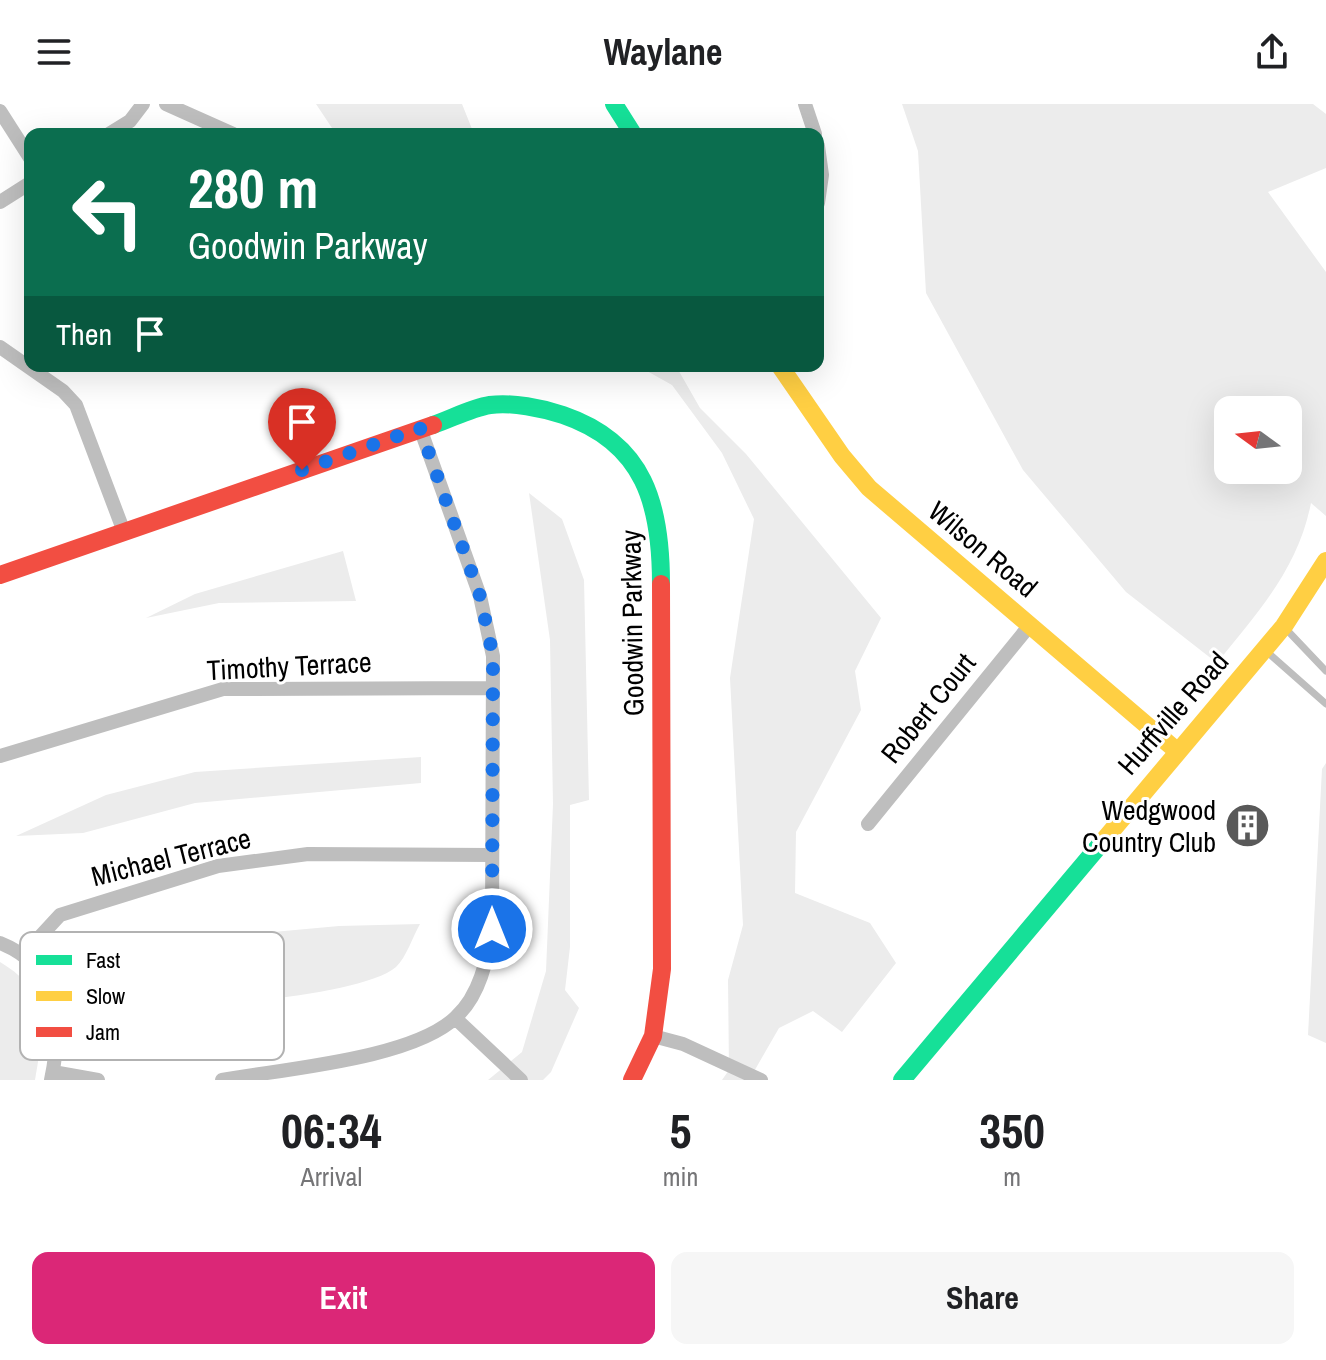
<!DOCTYPE html>
<html lang="en">
<head>
<meta charset="utf-8">
<style>
	body { margin:0; font-family:"Archivo Narrow",sans-serif; background:#f6f6f6; color:#202124; height:100vh; display:flex; flex-direction:column; font-size:30px; white-space:nowrap }
	* { box-sizing:border-box; margin:0 }
	p { font-size:26px; color:#757577 }
	.icon { flex:none; width:44px; height:44px; fill:none; stroke:currentColor; stroke-width:2; stroke-linecap:round; stroke-linejoin:round }
	.map { position:relative; height:976px; overflow:hidden }
	.sheet { display:flex; flex-direction:column; background:#fff; flex:1 }
	.sheet>* { flex:none }
	.guide { position:absolute; left:24px; top:24px; width:800px; height:244px; border-radius:16px; box-shadow:0 8px 32px #0002; background:#0b6e4f; color:#fff; overflow:hidden }
	.needle { width:52px; rotate:285deg }
	.buttons { position:absolute; left:1214px; top:292px; display:grid; gap:16px }
	.buttons a { display:grid; place-items:center; width:88px; height:88px; border-radius:16px; background:#fff; box-shadow:0 8px 32px #0002; font-size:40px }
	.pin { position:absolute; display:grid; place-items:center; width:68px; height:68px; color:#fff; margin:-82px -34px; border-radius:50% 50% 50% 0; rotate:-45deg; box-shadow:0 0 8px #0007 }
	.pin .icon { rotate:45deg }
	.me { position:absolute; width:88px; margin:-44px; rotate:0deg; stroke-linejoin:round; filter:drop-shadow(0 0 6px #0008) }
	.turn { display:flex; align-items:center; gap:28px; height:168px; padding:0 32px; font-size:36px }
	.turn .icon { width:104px; height:104px; stroke-width:2.5 }
	.turn b { display:block; font-size:56px; line-height:68px }
	.then { display:flex; align-items:center; height:76px; padding:0 32px; background:#0003; gap:16px; font-size:30px }
	.eta { display:flex; justify-content:space-evenly; align-items:center; height:136px; text-align:center }
	.eta b { font-size:48px; font-weight:700; line-height:56px }
	.primary-button { display:flex; gap:16px; margin-top:auto; padding:16px 32px }
	.primary-button a { flex:1; height:92px; border-radius:16px; background:#db2777; color:#fff; font-size:32px; font-weight:700; line-height:92px; text-align:center }
	.primary-button a+a { background:#f6f6f6; color:#202124 }
	header { display:flex; justify-content:space-between; align-items:center; height:104px; padding:0 32px; background:#fff; font-size:36px; font-weight:700 }
	.map>svg:first-child { display:block }
</style>
</head>
<body>
<header><svg class="icon" aria-label="menu" viewBox="0 0 24 24"><path d="M4 6h16M4 12h16M4 18h16"/></svg>Waylane<svg class="icon" aria-label="share" viewBox="0 0 24 24"><path d="M12 15V3M7 8l5-5 5 5M5 13v7h14v-7"/></svg></header>
<div class="map">
<svg width="1326" height="976" viewBox="0 0 1326 976">
	<rect width="100%" height="100%" fill="#fff"/>
	<path fill="#ececec" fill-rule="evenodd" d="M316,0h146l12,30h-138z
		M902,0h411l13,10v54l-58,24 58,80v244l-15,-13c-13,66 -53,109 -94,160l-91,-71 -103,-122 -97,-177 -8,-142zM1228,306h60v60h-60z
		M638,262h38l24,42 46,46 135,164 -26,53 6,39 -65,122 -1,61 75,30 26,40 -54,69 -29,-21 -34,17 -27,47 7,5h-37l7,-10 -1,-90 15,-55 -13,-247 24,-159 -32,-66 -50,-68z
		M529,389l33,26 22,61 5,220 -19,5v142l-5,43 14,18 -28,64 -8,8h-55l34,-28 24,-81 7,-167 -3,-164z
		M343,447l13,50 -137,2 -73,15 49,-24z
		M421,653v26l-226,20 -112,30 -67,3 90,-41 89,-23z
		M1326,659v280l-18,-8 14,-266z
		M420,820c-7,12 -14,34 -24,43 -35,30 -215,42 -266,43l-15,-50 93,-22 131,-12z
		M0,858c52,31 44,65 35,118h-35z"/>
	<g fill="none" stroke-linecap="round" stroke-linejoin="round">
		<path stroke="#bebebe" stroke-width="7" d="M1286,525l40,42
			M1266,547l60,53"/>
		<path stroke="#bebebe" stroke-width="14" d="M166,0l67,30
			M805,0l10,30
			M0,7l30,47
			M109,30l21,-13 13,-17
			M818,42l4,29 -4,28
			M0,98l30,-19
			M0,243l63,44 13,14 48,127
			M0,652l223,-67 270,-1
			M868,720l162,-199
			M0,839c61,24 63,80 51,137
			M24,850l36,-39 158,-49 90,-12 184,1
			M455,914l66,62
			M653,932l30,8 78,36
			M53,968l45,8
			M222,976c60,-11 191,-21 234,-63 24,-22 31,-57 36,-88l1,-273 -13,-60 -60,-168"/>
		<path stroke="#16e098" stroke-width="18" d="M614,0l19,30
			M433,321c18,-6 38,-17 57,-20 22,-3 52,3 73,10 82,28 98,90 98,169
			M902,976l202,-240"/>
		<path stroke="#ffcf43" stroke-width="18" d="M780,262l62,90 27,32 308,263
			M1104,736l180,-214 42,-65"/>
		<path stroke="#f24e42" stroke-width="18" d="M0,471l433,-150
			M632,976l21,-44 9,-67 -1,-385"/>
	</g>
	<g fill="none" stroke-linecap="round" stroke-linejoin="round">
		<path stroke="#1a73e8" stroke-width="14" stroke-dasharray="0 25.2" d="M302,366l118,-42 60,168 13,60 -1,273"/>
	</g>
	<defs>
		<symbol id="building-disc" viewBox="-11 -11 22 22"><circle r="9.5" fill="#595959" stroke="#fff"/><path d="M-4-6H4V6H1V3H-1V6H-4ZM-2.5-4.3h1.7v1.8h-1.7ZM.8-4.3h1.7v1.8H.8ZM-2.5-1h1.7V.8h-1.7ZM.8-1h1.7V.8H.8Z" fill="#fff"/></symbol>
	</defs>
	<g fill-rule="evenodd">
		<use href="#building-disc" x="1222" y="696" width="51" height="51"/>
	</g>
	<g text-anchor="middle" dominant-baseline="central" stroke-width="6" stroke-linejoin="round" paint-order="stroke">
		<g font-size="28" fill="#000" stroke="#fff">
			<text transform="translate(983 445) rotate(40)">Wilson Road</text>
			<text transform="translate(632 519) rotate(-91)">Goodwin Parkway</text>
			<text transform="translate(289 562) rotate(-3)">Timothy Terrace</text>
			<text transform="translate(928 604) rotate(-51)">Robert Court</text>
			<text transform="translate(1173 609) rotate(-49)">Hurffville Road</text>
			<text transform="translate(171 753) rotate(-14)">Michael Terrace</text>
		</g>
		<g font-size="28" fill="#000" stroke="#fff" text-anchor="end">
			<text x="1216" y="706">Wedgwood<tspan x="1216" dy="32">Country Club</tspan></text>
		</g>
	</g>
	<rect x="20" y="828" width="264" height="128" rx="12" fill="#fff" stroke="#b2b2b2" stroke-width="2"/>
	<rect x="36" y="851" width="36" height="10" fill="#16e098"/>
	<rect x="36" y="887" width="36" height="10" fill="#ffcf43"/>
	<rect x="36" y="923" width="36" height="10" fill="#f24e42"/>
	<g font-size="22" fill="#000">
		<text x="86" y="864">Fast</text>
		<text x="86" y="900">Slow</text>
		<text x="86" y="936">Jam</text>
	</g>
</svg>
<div class="buttons">
<a><svg class="needle" viewBox="-14 -14 28 28"><path d="M0-13l5 13h-10z" fill="#e53935"/><path d="M0 13l5-13h-10z" fill="#757577"/></svg></a>
</div>
<div class="pin" style="left:302px;top:366px;background:#d93025"><svg class="icon" aria-label="arrive" viewBox="0 0 24 24"><path d="M6 21V4h12l-3 4 3 4H6"/></svg></div>
<svg class="me" style="left:492px;top:825px" viewBox="-20 -20 40 40"><circle r="17" fill="#1a73e8" stroke="#fff" stroke-width="3"/><path d="M0-11L8 9 0 5-8 9z" fill="#fff"/></svg>
<div class="guide">
<div class="turn"><svg class="icon" aria-label="left" viewBox="0 0 24 24"><path d="M17 20v-9H6M10 6l-5 5 5 5"/></svg><div><b>280 m</b>Goodwin Parkway</div></div>
<div class="then">Then<svg class="icon" aria-label="arrive" viewBox="0 0 24 24"><path d="M6 21V4h12l-3 4 3 4H6"/></svg></div>
</div>
</div>
<section class="sheet">
<div class="eta">
<div><b>06:34</b><p>Arrival</p></div>
<div><b>5</b><p>min</p></div>
<div><b>350</b><p>m</p></div>
</div>
<div class="primary-button"><a>Exit</a><a>Share</a></div>
</section>
</body>
</html>
